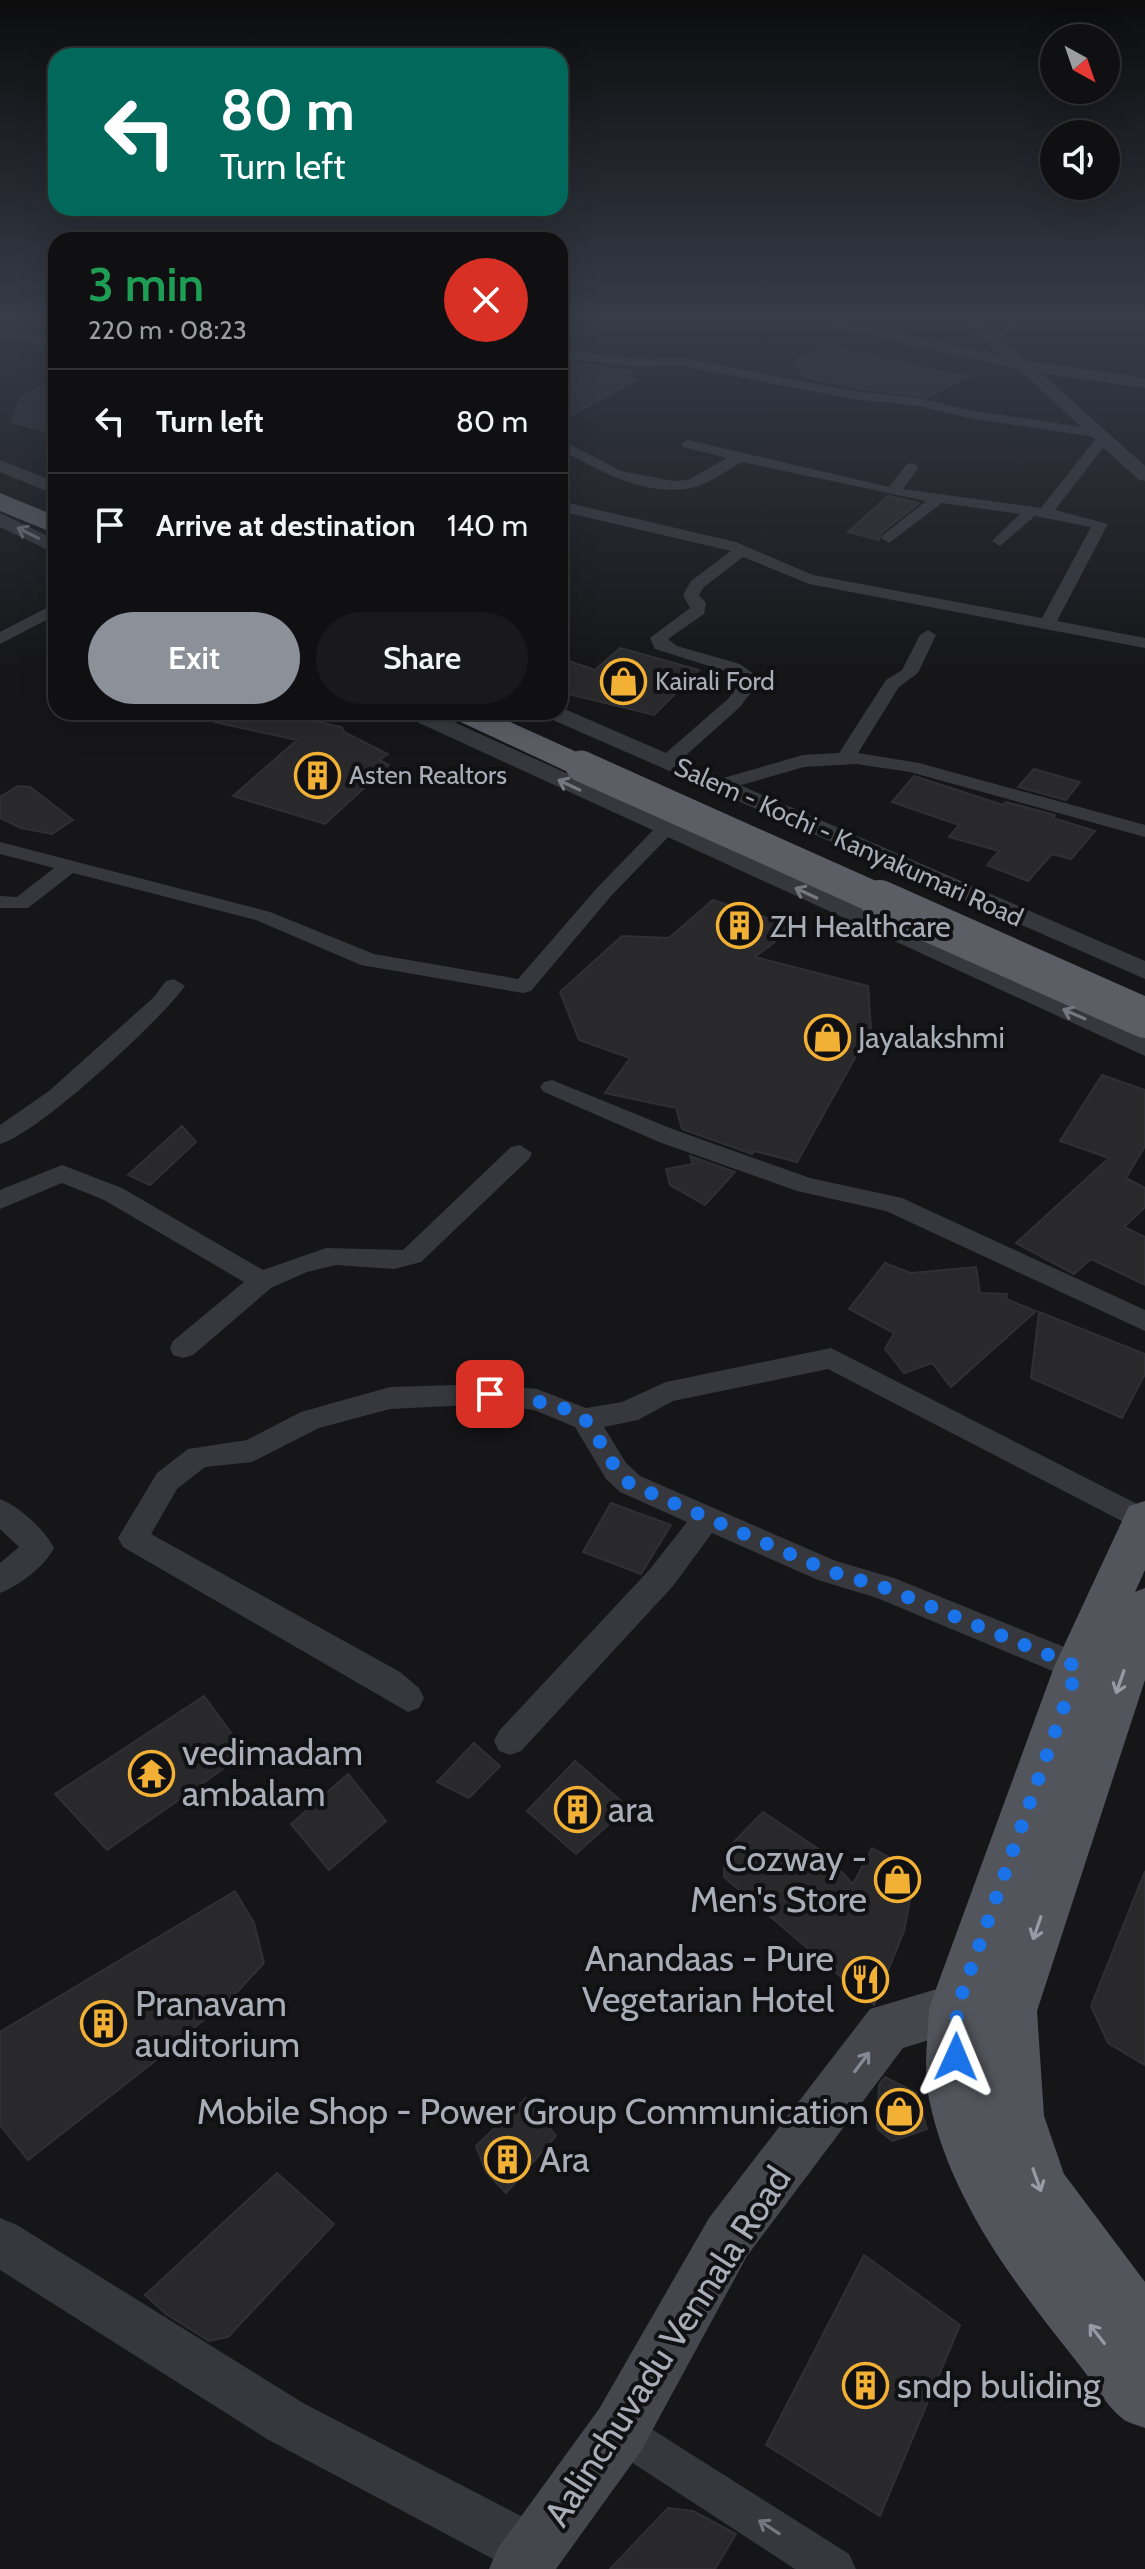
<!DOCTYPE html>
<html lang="en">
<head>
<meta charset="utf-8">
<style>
	body { margin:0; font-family:Cabin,sans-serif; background:#19191b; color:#f1f3f6; height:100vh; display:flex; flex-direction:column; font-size:30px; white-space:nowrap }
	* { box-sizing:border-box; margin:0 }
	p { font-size:26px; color:#9c9d9f }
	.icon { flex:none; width:44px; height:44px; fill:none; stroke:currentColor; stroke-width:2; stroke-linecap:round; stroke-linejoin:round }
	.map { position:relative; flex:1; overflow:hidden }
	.panel { position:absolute; left:48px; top:232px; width:520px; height:488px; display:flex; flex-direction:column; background:#101012; border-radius:24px; box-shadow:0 8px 32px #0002,0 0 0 2px #303032 }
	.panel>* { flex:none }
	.banner { position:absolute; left:48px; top:48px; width:520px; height:168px; border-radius:24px; box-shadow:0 8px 32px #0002,0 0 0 2px #303032; background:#00695c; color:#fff; overflow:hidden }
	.needle { width:52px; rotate:140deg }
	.fabs { position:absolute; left:1040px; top:24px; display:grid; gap:16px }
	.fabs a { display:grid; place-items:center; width:80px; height:80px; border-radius:50%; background:#101012; box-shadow:0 8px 32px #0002,0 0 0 2px #303032; font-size:40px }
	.pin { position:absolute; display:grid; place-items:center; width:68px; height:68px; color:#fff; margin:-34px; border-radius:16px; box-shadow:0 4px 12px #0006 }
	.me { position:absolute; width:88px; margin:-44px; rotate:1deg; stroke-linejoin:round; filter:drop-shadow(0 0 6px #0008) }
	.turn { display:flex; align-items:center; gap:28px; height:168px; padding:0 40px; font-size:36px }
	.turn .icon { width:104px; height:104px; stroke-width:2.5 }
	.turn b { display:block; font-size:56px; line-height:68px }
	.round { display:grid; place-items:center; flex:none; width:84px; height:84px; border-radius:42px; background:#19191b }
	.head { display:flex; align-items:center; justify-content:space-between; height:136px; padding:0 40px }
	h1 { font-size:48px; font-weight:600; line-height:60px; color:#1e9e55 }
	.action { display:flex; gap:16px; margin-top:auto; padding:16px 40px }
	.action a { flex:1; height:92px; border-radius:48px; background:#8c9099; color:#fff; font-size:32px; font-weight:600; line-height:92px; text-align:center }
	.action a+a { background:#19191b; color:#f1f3f6 }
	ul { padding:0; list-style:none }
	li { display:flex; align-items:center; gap:24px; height:104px; padding:0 40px; border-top:2px solid #303032 }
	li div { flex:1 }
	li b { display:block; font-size:30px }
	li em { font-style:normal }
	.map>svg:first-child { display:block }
</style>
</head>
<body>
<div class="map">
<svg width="1145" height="2569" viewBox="0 0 1145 2569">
	<rect width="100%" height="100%" fill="#161618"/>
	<path fill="#29292c" stroke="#303034" stroke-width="2" d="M825,347l142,30 -39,20 -67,-8 -54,-12 -13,-16z
		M560,360l73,12 -7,5 12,2 -78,42z
		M56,381v53l-44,-12 9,-26z
		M888,496l31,7 -38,30 -2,7 -31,-8z
		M620,648l79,22 -45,45 -94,-23v-34l35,12z
		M215,712h87l-6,5 46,10 2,5 44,22 -9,6 10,5 -64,59 -92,-28 64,-56 -83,-18z
		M1034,769l46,13 -14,18 -48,-13z
		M914,776l89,29 3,-3 49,13 -2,3 42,13 -24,28 -19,-5 -24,27 -41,-16 12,-14 -50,-14 10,-12 -67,-23z
		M18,786l12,1 43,33 -21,14 -31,-6 -21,-10v-21z
		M713,900l81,27 -39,30 113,29 3,43 -74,133 -43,-11 -2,3 -70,-25 -6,-21 -71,-15 25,-35 -51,-18 -19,-48 62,-56 47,2z
		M1102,1075l43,15v56l-19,32 19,10v19l-21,20 21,10v48l-54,-26 -17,15 -58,-31 93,-85 -49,-17z
		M182,1126l14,16 -46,43 -22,-10z
		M690,1156l45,16 -30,33 -35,-20 -4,-16 27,-5z
		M885,1263l26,10 65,-6 4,26 27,1 -1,5 30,12 -85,76 -19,-24 -28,10 -19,-24 9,-16 -45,-24z
		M1039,1312l106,42v20l-23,44 -91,-40z
		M611,1503l60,22 -30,49 -58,-22z
		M204,1696l42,57 -139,97 -52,-56z
		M474,1743l26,23 -31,32 -32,-16z
		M575,1761l53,46 -52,47 -49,-43z
		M348,1774l38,47 -57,49 -38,-46z
		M763,1812l60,40 30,32 19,-36 35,19 3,33 -6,31 -30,74 -150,-128 1,-26z
		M1145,1871v194l-37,-22 -17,-37z
		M235,1891l19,32 10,40 -25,27 -89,75 -122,95 -28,-35v-93z
		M885,2077l31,16 11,36 -35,12 -15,-13 2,-43z
		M526,2098l30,38 -50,57 -20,-21 -10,-26z
		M277,2173l57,51 -106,113 -19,4 -43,-27 -21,-19z
		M864,2255l96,70 -80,191 -114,-71z
		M668,2508l25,3 43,23 -21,35h-105z"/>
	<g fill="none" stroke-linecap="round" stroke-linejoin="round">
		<path stroke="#37383d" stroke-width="7" d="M2,334l54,8"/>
		<path fill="#37383d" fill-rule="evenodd" d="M1021,313h16l-44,29h-10v-6z
			M560,349l77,10 45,-1 171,33 66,7 50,12 126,19 7,4 -7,4 -126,-19 -50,-12 -66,-7 -171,-33 -45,1 -77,-10z
			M1097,437l12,3 -54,70 53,14 -51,97 88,17v10l-336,-64 -66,-27 -39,30 -5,8 7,8 -2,11 -36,25 9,7 63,18 21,15 -21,28 -66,59h-14v-8l68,-59 14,-19 -14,-8 -73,-23 -5,-11 40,-30 -7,-13 8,-14 40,-30 -171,-40v-10l176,41 77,33 229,43 49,-91 -56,-11 -35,30 -8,-5 28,-27 -78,-11 -53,40 -8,-5 2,-3 43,-34 -184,-39c-15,8 -34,23 -51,26 -46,9 -92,-17 -131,-39v-10l61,32 52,10 15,-1 39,-22 -44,-11 -2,-3 7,-4 201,47 18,-23 5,-1 7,4 -16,22 138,19z
			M56,603v12l-56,29v-12z
			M928,630l8,5 -18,38 -19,14 -41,66 61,10 226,62v12l-235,-65 -54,-8 -52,3 -84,24 -7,-2v-8l90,-26 36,-2 47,-73 16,-10 18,-35z
			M666,822l10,6 -3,4 -62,64 -80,95 -8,2 -162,-28 -105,-45 -183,-47 -45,35h-28v-12l17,1 37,-29 -54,-14v-12l270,70 104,42 144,25 79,-91 62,-64z
			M174,979l11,7c-24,34 -147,148 -185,158v-19l49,-34 105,-94 12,-16z
			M552,1080l123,50 135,48 92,20 243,112v21l-259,-120 -89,-20 -138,-49 -115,-50 -4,-5 4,-5z
			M520,1145l12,8 -3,6 -108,103 -27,7 -58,-4 -29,7 -36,16 -78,67 -10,3 -10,-3 -3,-7 3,-7 71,-59 -140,-82 -42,-17 -62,26v-19l62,-25 60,23 141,82 63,-22 77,2 108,-103z
			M831,1348l314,160v25l-317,-164 -155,32 -35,19 -34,7 22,36 14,13 196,85 58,17 195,79 5,10 -5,10 -11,4 -11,-4 -190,-79 -59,-18 -106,-47 -39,53 -152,165 -11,4 -11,-4 -5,-10 5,-10 152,-163 36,-46 -67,-30 -14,-13 -31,-52 -41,-17 -44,-6 -100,5 -71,19 -67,34 -47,5 -28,22 -26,45 249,138 19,16 5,10 -5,10 -11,4 -285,-165 -5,-9 39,-65 31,-24 59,-9 54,-28 89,-25 100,-3 47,5 49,19 36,-6 44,-20z
			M0,1499c19,7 45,31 54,49 -9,18 -35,38 -54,45v-30l19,-16 -19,-18z
			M620,2409l229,145 7,15h-61l-190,-124 -6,-15 6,-15z"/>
		<path fill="#37383d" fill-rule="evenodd" d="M770,313h31l201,43 -50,-43h17l59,48 117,17v10l-104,-15 104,93v15l-6,-1 -121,-111z
			M0,323l8,5v8l-8,5z
			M0,460l56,22v13l-56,-23z
			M0,513l56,27v14l-56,-27z
			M560,707l585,254v18l-599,-262 -3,-5h17z
			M403,712h29l713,324v20l-739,-339z
			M0,2218l17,7 286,178 249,129 8,19 -8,18h-40l-245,-130 -267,-169z"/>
		<path fill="#45474d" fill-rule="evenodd" d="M957,1983l18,7 7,18 -7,18 -72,22 -156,208 -106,195 -85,118h-67l9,-21 101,-139 110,-191 161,-209z"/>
		<path fill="#53555c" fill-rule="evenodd" d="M1145,1501v69l-10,22 10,-4v92l-108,331 7,105 20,58 81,108v146c-7,-3 -17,-5 -22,-9 -18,-14 -32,-40 -46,-57 -63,-79 -127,-162 -148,-263 -6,-30 -1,-61 0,-91l125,-341 75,-161z"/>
		<path fill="#5b5e65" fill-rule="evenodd" d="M0,493l56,23v18l-56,-23z
			M448,712h40l104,47 5,7 -5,7h-22l-118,-55z"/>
		<path stroke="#5b5e65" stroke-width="31" d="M581,766l304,136"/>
		<path stroke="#5b5e65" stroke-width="40" d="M880,900l265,118"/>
	</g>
	<defs><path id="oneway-shaft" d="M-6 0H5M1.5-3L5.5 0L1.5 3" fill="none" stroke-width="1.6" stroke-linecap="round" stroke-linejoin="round" transform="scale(2)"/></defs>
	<g stroke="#757881">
		<use href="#oneway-shaft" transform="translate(28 533) rotate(-153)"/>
		<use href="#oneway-shaft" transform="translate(569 785) rotate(-155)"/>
		<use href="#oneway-shaft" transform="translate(806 893) rotate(-155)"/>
		<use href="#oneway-shaft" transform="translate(1074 1014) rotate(-156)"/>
		<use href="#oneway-shaft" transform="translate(769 2527) rotate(-147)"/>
	</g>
	<g stroke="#979ba6">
		<use href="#oneway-shaft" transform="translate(1120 1682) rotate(109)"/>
		<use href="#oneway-shaft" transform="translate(1037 1928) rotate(109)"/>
		<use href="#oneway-shaft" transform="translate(1037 2180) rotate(70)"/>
		<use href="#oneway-shaft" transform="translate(1097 2334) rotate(-128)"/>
	</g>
	<use stroke="#858993" href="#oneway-shaft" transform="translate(862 2062) rotate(-53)"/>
	<linearGradient id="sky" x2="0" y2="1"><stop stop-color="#0c0c0d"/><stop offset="0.47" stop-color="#363c48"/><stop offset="1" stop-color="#363c48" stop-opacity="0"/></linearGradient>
	<rect width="1145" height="673" fill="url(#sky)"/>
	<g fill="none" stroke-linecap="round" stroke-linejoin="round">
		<path stroke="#1a73e8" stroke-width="14" stroke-dasharray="0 25.2" d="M490,1394c23,3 83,10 97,28 16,21 23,44 43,62l199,87 54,16 195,80 -121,341 -1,49"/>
	</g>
	<defs>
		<symbol id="shop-ring" viewBox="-11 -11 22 22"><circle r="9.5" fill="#111113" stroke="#f2b134" stroke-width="1.5"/><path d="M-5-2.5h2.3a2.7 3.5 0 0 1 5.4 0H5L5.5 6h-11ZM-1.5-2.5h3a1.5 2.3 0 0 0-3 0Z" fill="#f2b134"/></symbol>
		<symbol id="building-ring" viewBox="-11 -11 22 22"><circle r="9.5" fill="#111113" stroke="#f2b134" stroke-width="1.5"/><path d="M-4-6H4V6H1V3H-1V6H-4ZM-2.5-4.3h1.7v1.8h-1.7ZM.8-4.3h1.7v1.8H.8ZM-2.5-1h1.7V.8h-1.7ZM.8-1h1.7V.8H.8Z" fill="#f2b134"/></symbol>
		<symbol id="temple-ring" viewBox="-11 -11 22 22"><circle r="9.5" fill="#111113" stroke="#f2b134" stroke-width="1.5"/><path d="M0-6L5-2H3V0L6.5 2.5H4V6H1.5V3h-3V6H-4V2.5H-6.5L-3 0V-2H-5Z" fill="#f2b134"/></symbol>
		<symbol id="restaurant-ring" viewBox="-11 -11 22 22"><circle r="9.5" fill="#111113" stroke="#f2b134" stroke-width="1.5"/><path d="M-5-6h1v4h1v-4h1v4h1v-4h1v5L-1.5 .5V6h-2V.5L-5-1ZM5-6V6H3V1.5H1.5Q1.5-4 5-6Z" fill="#f2b134"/></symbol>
	</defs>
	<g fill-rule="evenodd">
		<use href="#shop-ring" x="598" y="656" width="51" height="51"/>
		<use href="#building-ring" x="292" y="750" width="51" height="51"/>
		<use href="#building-ring" x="714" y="900" width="51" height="51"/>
		<use href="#shop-ring" x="802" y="1012" width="51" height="51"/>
		<use href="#temple-ring" x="126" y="1748" width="51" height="51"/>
		<use href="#building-ring" x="552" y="1784" width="51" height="51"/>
		<use href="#shop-ring" x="872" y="1854" width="51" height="51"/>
		<use href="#restaurant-ring" x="840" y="1954" width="51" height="51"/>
		<use href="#building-ring" x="78" y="1998" width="51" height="51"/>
		<use href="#shop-ring" x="874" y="2086" width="51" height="51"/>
		<use href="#building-ring" x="482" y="2134" width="51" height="51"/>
		<use href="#building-ring" x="840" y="2360" width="51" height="51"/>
	</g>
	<g text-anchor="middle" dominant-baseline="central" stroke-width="8" stroke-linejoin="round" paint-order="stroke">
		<g font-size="26" fill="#a8adb8" stroke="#111113" text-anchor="start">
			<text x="655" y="681">Kairali Ford</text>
			<text x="349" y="775">Asten Realtors</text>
		</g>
		<g font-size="26" fill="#a8adb8" stroke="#111113">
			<text transform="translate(849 842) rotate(24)">Salem - Kochi - Kanyakumari Road</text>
		</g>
		<g font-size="30" fill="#a8adb8" stroke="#111113" text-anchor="start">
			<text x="770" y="926">ZH Healthcare</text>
			<text x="858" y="1037">Jayalakshmi</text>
		</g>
		<g font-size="36" fill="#a8adb8" stroke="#111113" text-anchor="start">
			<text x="182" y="1752">vedimadam<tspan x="182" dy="41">ambalam</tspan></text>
			<text x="608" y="1809">ara</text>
			<text x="867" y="1858" text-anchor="end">Cozway -<tspan x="867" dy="41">Men's Store</tspan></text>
			<text x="834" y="1958" text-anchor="end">Anandaas - Pure<tspan x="834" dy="41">Vegetarian Hotel</tspan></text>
			<text x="135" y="2003">Pranavam<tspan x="135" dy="41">auditorium</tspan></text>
			<text x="869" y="2111" text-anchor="end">Mobile Shop - Power Group Communication</text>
			<text x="539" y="2159">Ara</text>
			<text x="897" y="2385">sndp buliding</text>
		</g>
		<g font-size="36" fill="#a8adb8" stroke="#111113">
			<text transform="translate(667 2346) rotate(-57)">Aalinchuvadu Vennala Road</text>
		</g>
	</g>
</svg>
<div class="fabs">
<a><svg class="needle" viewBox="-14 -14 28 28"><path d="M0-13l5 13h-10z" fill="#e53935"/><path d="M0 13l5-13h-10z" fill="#9c9d9f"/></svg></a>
<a><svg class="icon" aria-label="sound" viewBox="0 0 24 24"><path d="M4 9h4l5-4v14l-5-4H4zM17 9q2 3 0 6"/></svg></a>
</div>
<div class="pin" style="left:490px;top:1394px;background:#d93025"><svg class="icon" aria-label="arrive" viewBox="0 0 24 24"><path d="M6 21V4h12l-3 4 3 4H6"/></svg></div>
<svg class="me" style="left:956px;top:2057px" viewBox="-20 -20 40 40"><path d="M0-17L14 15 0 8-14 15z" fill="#1a73e8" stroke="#fff" stroke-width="4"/></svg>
<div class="banner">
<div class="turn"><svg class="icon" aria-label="left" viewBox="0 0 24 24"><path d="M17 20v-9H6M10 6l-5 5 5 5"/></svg><div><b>80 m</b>Turn left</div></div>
</div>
<section class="panel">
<div class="head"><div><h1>3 min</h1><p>220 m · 08:23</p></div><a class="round" style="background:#d93025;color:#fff"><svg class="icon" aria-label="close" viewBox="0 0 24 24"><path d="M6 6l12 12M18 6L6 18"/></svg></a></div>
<ul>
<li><svg class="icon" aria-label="left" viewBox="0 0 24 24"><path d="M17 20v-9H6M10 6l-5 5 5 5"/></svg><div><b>Turn left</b></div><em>80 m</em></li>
<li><svg class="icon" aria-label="arrive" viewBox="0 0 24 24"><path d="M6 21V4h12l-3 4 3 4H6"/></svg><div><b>Arrive at destination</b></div><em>140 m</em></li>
</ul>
<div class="action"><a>Exit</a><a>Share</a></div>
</section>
</div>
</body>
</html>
